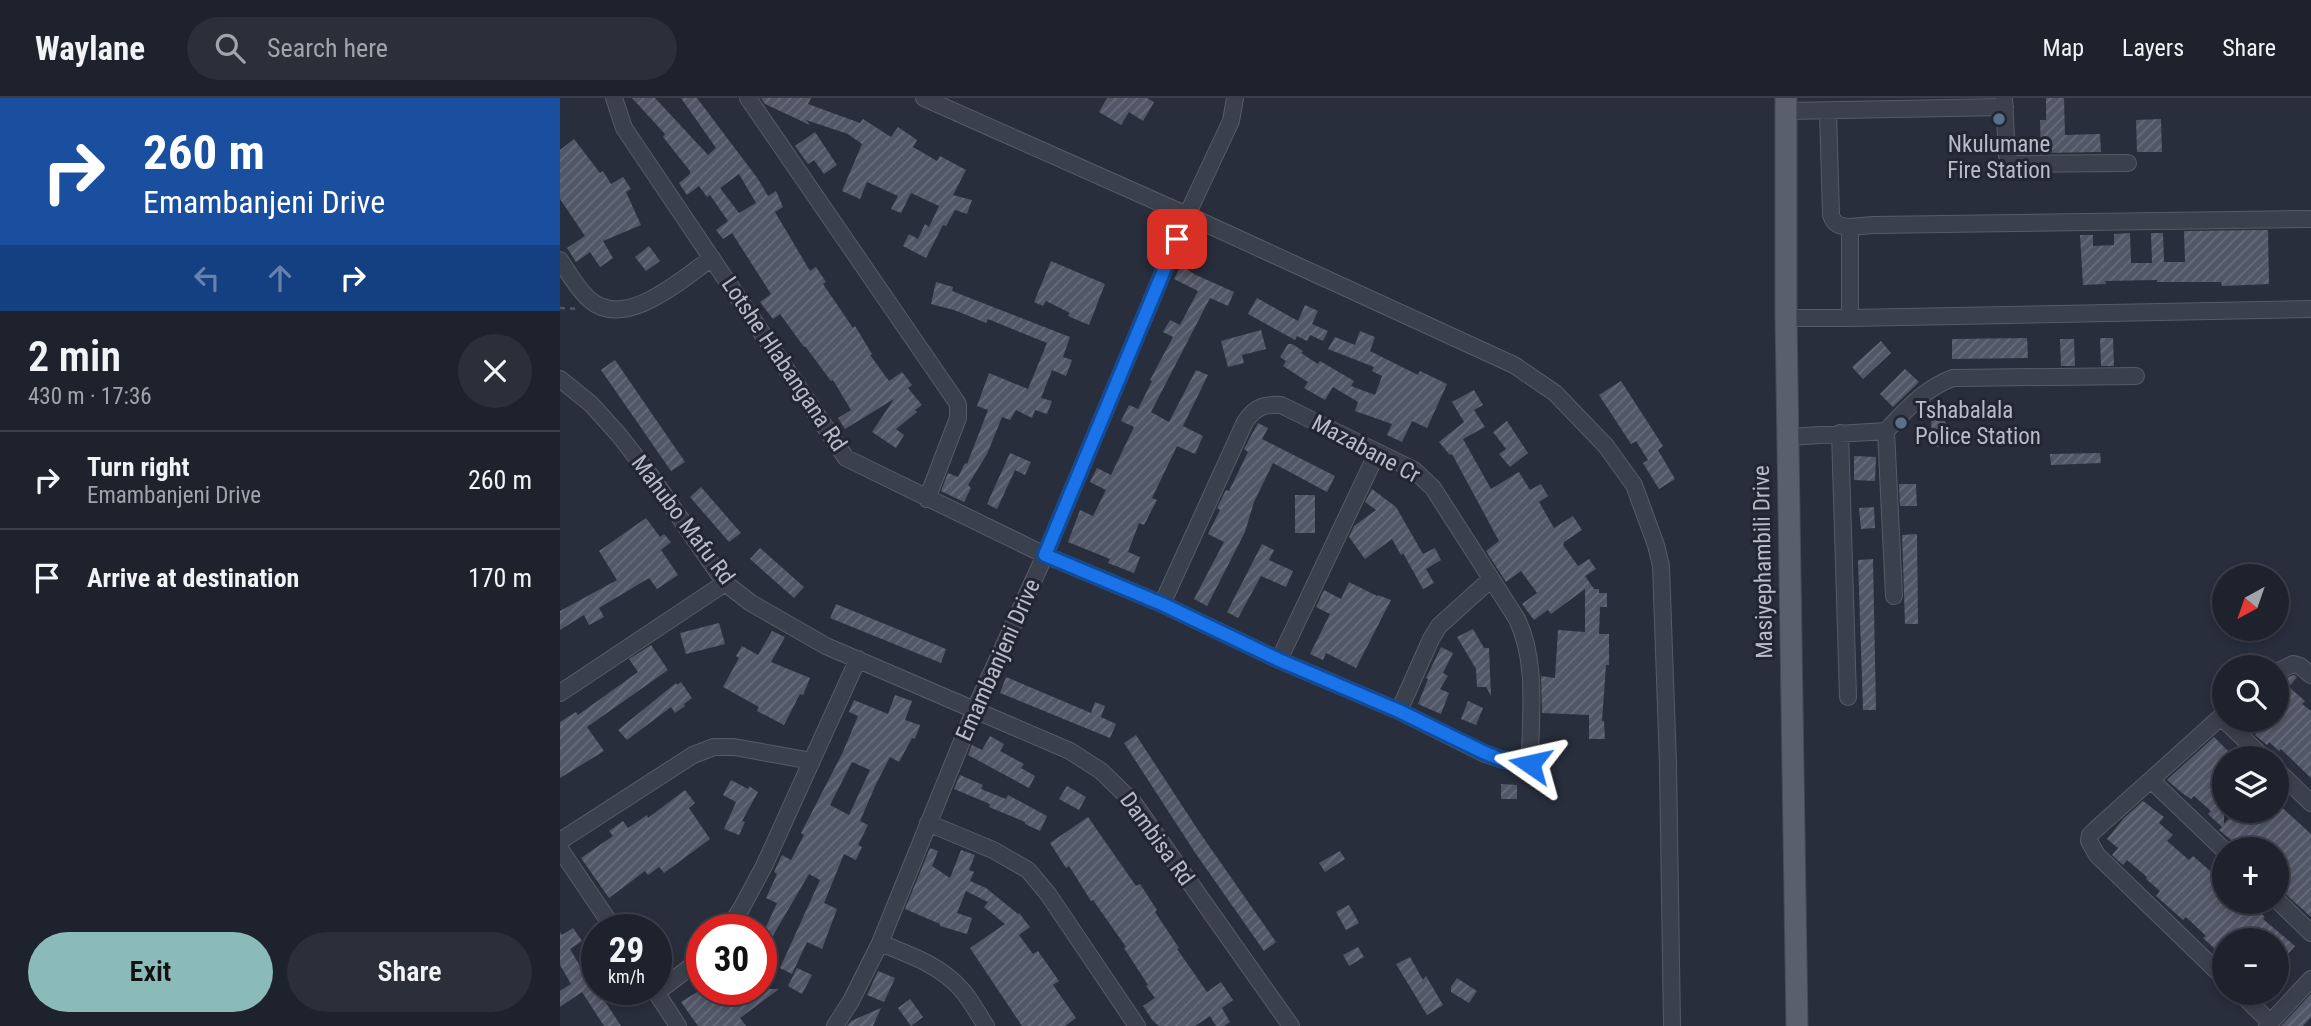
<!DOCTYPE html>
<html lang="en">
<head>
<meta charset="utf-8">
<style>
	body { margin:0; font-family:"Roboto Condensed",sans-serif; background:#2b2f39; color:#f1f3f6; height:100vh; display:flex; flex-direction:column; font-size:26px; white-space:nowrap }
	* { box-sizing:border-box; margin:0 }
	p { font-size:23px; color:#a1a4aa }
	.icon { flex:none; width:38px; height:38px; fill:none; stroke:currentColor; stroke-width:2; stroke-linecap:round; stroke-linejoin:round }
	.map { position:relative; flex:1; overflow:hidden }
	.panel { display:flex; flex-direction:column; background:#1e222d; width:560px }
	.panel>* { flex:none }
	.top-card { background:#1a4fa0; color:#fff; overflow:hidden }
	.needle { width:46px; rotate:220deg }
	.fabs { position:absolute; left:1652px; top:466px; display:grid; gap:14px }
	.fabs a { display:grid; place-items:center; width:77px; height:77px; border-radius:50%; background:#1e222d; box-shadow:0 4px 10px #0003,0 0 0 2px #3c3f49; font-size:35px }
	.speed { position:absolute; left:21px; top:816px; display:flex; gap:14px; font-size:35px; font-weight:700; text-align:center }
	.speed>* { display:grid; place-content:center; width:91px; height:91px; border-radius:50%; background:#1e222d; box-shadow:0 4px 10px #0003,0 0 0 2px #3c3f49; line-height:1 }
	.speed small { font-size:18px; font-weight:400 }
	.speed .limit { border:10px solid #d22; background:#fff; color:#111 }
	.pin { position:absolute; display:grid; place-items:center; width:60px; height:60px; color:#fff; margin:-30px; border-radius:14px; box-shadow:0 4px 10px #0006 }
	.me { position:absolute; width:77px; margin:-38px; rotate:281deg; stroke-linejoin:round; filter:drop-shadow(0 0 5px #0008) }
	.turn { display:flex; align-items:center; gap:24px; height:147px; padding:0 28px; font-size:32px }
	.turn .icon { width:91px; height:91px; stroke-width:2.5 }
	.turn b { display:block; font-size:49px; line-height:60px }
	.lanes { display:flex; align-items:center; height:66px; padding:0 28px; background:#0003; justify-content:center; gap:35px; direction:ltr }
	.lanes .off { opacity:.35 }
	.round { display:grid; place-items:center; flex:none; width:74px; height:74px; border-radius:37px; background:#2b2f39 }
	.overview { display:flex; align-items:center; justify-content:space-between; height:119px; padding:0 28px }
	h1 { font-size:42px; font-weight:600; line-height:52px }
	.primary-button { display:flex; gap:14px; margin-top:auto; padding:14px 28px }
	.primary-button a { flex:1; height:80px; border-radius:42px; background:#8bbbb9; color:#111; font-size:28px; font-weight:600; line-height:80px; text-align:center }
	.primary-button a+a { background:#2b2f39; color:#f1f3f6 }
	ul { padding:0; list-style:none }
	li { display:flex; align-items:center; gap:21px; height:98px; padding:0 28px; border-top:2px solid #3c3f49 }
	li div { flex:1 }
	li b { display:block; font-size:26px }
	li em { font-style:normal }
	header { display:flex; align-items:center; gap:42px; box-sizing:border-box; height:98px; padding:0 35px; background:#1e222d; border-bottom:2px solid #3c3f49 }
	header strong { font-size:33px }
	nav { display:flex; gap:38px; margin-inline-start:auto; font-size:24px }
	.search { width:490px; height:63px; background:#2b2f39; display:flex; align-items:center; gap:18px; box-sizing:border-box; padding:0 24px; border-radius:38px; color:#a1a4aa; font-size:26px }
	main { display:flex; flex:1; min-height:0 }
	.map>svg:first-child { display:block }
</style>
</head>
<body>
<header>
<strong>Waylane</strong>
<div class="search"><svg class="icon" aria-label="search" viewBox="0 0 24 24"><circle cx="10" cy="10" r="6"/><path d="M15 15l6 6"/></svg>Search here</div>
<nav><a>Map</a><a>Layers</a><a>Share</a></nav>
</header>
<main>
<section class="panel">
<div class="top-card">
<div class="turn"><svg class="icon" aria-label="right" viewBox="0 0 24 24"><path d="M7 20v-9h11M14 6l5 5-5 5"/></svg><div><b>260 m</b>Emambanjeni Drive</div></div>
<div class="lanes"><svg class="icon off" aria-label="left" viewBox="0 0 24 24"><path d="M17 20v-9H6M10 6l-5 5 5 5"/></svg><svg class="icon off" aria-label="ahead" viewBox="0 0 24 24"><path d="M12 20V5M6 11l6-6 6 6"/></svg><svg class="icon" aria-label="right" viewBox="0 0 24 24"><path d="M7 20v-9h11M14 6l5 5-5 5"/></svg></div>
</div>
<div class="overview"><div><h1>2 min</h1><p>430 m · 17:36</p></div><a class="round"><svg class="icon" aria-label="close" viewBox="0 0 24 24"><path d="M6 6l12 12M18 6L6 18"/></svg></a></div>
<ul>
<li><svg class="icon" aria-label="right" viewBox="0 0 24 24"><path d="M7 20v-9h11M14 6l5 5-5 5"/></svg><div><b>Turn right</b><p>Emambanjeni Drive</p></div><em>260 m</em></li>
<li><svg class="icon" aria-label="arrive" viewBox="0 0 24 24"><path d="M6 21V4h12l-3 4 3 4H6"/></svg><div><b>Arrive at destination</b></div><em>170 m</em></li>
</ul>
<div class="primary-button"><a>Exit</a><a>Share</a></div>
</section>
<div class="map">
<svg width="1751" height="928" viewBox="0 0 1751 928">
	<defs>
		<pattern id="building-hatch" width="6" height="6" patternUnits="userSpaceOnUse" patternTransform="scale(1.75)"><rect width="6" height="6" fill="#515767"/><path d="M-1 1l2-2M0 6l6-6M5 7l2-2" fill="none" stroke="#686d7b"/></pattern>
	</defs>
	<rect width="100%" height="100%" fill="#282e3c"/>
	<path fill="url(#building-hatch)" fill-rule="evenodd" d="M72,0h23l53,57 8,-7 -35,-50h16l61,81 10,17 8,-5 7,16 -8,5 35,59 6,-4 10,15 -3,2 30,44 2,-2 17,28 -2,1 19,26 13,-9 10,13 -4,3 14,17 -7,5 2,2 -21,17 8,6 -8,13 -24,-16 22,-33 -49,30 -7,-11 13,-8 -18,-30 -2,1 -26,-35 -1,1 -24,-33 -7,5 -13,-17 11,-8 -39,-61 -9,6 -7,-9 12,-9 -18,-26 -3,2 -8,-11 -12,9 -8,-12 11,-9v-3l-27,-34 2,-3zM179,76l17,29 -17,10 -19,-25z
		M201,0h50l-3,6 52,19 3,-4 28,18 7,-10 19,13 -4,7 24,14 3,-5 26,14 -13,25 19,5 -5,14 -12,-4 -9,16 -3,-1 -17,33 -23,-12 6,-12 9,5 7,-15 4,3 10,-21 -28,-13 -10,20 -10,-4 7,-13 -31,-14 -7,17 -18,-8 20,-47 -14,-10 -42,-14 4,5 -45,-21z
		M547,0h40l7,4 -11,19 -14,-9 -8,13 -22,-13z
		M1486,0h18l1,37 35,-1 1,18 -60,1 -1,-33h6z
		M1601,21l1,33h-25l-1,-32z
		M255,34l22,33 -13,9 -10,-14 -6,4 -13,-18z
		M14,41l26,34 3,-2 8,13 12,-7 8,12 -5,3 15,33 -38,16 10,17 -13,9 -10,-15 -14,10 -9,-14 18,-12 -25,-37v-49z
		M1694,132h14l1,54 -47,2 -1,-4h-64v-2l-52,1 1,3 -23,1 -3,-50h13v11l21,-1v-11l16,-1 1,30h21l-1,-30h12l1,29h21l-1,-31z
		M89,148l11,15 -14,10 -11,-14z
		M491,163l54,23 -16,41 -21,-9 2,-3 -24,-12 -3,5 -9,-4z
		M621,167l13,9 40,18 -6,14 -18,-8 -59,114 18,10 27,-52 12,5 -25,51 20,10 -8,18 -18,-8 -25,52 5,2 -13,25 -5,-2 -11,29 12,5 -6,16 -26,-10 2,-4 -42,-17 12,-32 13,6 13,-26 -16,-8 7,-14 14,7 23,-48 -13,-6 8,-16 9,4 14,-28 -2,-1 23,-43 -10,-5 7,-12 10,5 18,-34 -24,-12z
		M376,184l17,5 -1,4 118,46 -7,20 9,3 -6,16 -14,-6 -11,28 11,3 -5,13 -12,-4 -3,8 -16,-8 -6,10 -8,-3 -15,37 -19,31 3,3 -7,14 -23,-11 7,-18 10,4 7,-14 2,1 21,-54 -11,-4 12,-33 39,16 19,-46 -59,-24 -2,4 -32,-13 -23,-6z
		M697,200l41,23 7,-16 13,6 -6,13 16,7 -5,10 -13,-6 -3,6 -10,-5 -2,4 -47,-26z
		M701,232l5,19 -24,6 2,8 -16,4 -7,-26z
		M800,233l15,6 -5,14 48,24 2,-4 27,13 -20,44 -15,-7 -10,21 -15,-7 5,-11 -37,-13 3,-9 -25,-15 -8,13 -21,-12 4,-6 -25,-16 3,-5 -6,-4 8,-13h4l11,7 -2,2 17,11 2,-3 34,20 -3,5 24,9 7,-19 -10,-5 2,-4 -46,-18 7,-12 20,8z
		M1467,240l1,20 -76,1v-20z
		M1540,240h13l1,28h-13z
		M1500,241h14l1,27h-14z
		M1321,243l10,12 -28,26 -11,-12z
		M55,262l70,102 -14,9 -70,-101z
		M1345,271l14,13 -26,25 -13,-13z
		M1061,283l42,65 -5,4 17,29 -16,10 -16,-26 5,-3 -12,-19 -5,3 -32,-49z
		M914,292l9,15 -9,5 11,17 -22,12 28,50 28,-17 11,18 11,-6 7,12 -9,6 15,26 19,-12 9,14 -18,12 -1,3 15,21 11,-7 7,10 -11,7 9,13h5v4h8v14h-7l-1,27h10v31h-3l-4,56h2l1,18h-16v-24l-47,-2 -1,-37 14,2 3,-48 27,2v-43l-34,25 -3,-4 -14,10 -12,-16 15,-11 -16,-22 -15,11 -20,-31 13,-10 -47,-87 -2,1 -11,-13 25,-20 -12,-20z
		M1385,320l2,28 -14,1 -2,-27z
		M947,323l21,32 -18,14 -11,-13 7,-5 -13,-17z
		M698,325l10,5 -6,11 73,37 -8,16 -54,-29 -19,39 -9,30 -38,74 -13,-7 30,-57 -16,-8 12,-24 -3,-2 9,-18 3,1 19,-39 -4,-3z
		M450,355l21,9 -6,13 -10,-5 -18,39 -10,-5z
		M1540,355l1,10 -50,2 -1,-11z
		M1294,358l22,1 -1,24 -21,-1z
		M1339,386h17l1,22h-17z
		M141,389l40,46 -12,9 -39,-45z
		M812,391l24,18 27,47 12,-6 6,12 -15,9 8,14 -11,6 -20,-36 -2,2 -9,-16 -27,20 -16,-22 5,-11 22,-16 -11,-8z
		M735,397h20v38h-20z
		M1314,409l1,21 -14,1 -2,-21z
		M86,420l14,19 4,-3 7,8 -10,8 17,25 -21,14 -8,-11 -50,30 5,9 -15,8 -5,-10 -24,15v-19l57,-31 -18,-29z
		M1357,436l1,90h-13l-3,-89z
		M702,446l12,6 -5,10 24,11 -7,16 -25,-11 -23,42 -11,-6z
		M200,450l44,39 -10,11 -44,-39z
		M1313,461l3,151h-13l-5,-150z
		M789,484l28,14 1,-1 13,5 -35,68 -30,-15 -3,7 -13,-6 20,-40 -14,-7 8,-17 17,9z
		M276,506l110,45 -5,14 -111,-45z
		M159,525l6,21 -39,10 -6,-21z
		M913,531l11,19h5l2,48 -5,-9h-9l-1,-18 -19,-32z
		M212,533l13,6 -14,25 39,16 -7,17 -3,-1 -16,31 -27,-14 2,-4 -36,-20 16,-29 -3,-2 6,-10 16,9z
		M91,547l17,25 -81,57 17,24 -44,27v-56l16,-10 2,3 60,-43 -9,-13z
		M881,549l12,6 -10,20 5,3 -8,13 9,4 -8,21 -23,-10 10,-25 -2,-1z
		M1734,577l3,2 -8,10 16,14 -3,3 9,7v67l-30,-29 -2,2 -10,-9 -2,3 -12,-10 5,-7 -10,-9h27v-37z
		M446,579l85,36 4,-11 10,4 -4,11 15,7 -6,14 -110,-45z
		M121,584l11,16 -8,6 1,2 -10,7 -4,-6 -44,33 -9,-10 58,-47 1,2z
		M335,597l17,6 -7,19 15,5 -5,14 -3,-1 -13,24 -9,-5 -14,27 -16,37 8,4 -10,20 4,2 -6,13 -12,-6 -20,49 13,6 -15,40 -15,-7 -15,32 -12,-6 40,-88 -11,-6 -48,82v-29l4,2 12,-26 -11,-5 11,-24 -3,-2 8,-17 9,5 13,-25 -3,-2 41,-79 16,-38 -9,-4 5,-12 34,14zM292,664l18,8 -21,45 -19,-10z
		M908,603l15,7 -7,17 -15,-6z
		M576,637l64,98 76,109 -12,9 -68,-97 -72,-111z
		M430,638l14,8 -4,7 24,13 -3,4 14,8 -6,12 -61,-33 4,-10 10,5z
		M1654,639l18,18 -3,3h-5v24l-8,9 8,7v26l13,-14h40v-7l34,31v83l-34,-31v-37h-43l1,-6 -16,-13 3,-3 -14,-13 3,-3 -17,-15 -3,3 -9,-6 -15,-13z
		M400,677l23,10 -2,4 25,10 2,-4 39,21 -7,15 -15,-7v-2l-36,-15 1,-3 -36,-15z
		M171,682l17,9 1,-3 9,6 -16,29 3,1 -6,13 -15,-6 12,-27 -13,-7z
		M941,686l16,1v14h-16z
		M507,688l19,11 -7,13 -20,-11z
		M125,692l10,13 -6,5 21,31 -46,34 -5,-6 -11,8 -3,-4 -36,27 -28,-40 32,-22 -4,-5 14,-10 5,7 19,-13 1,3z
		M1583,703l21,16 -5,6 14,12 -6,6 22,19 4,-4 31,27v18h17l11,10 3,-3 10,9 -2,2 32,27 -18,20v-26h-53v17l-21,-19 3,-2 -20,-19 -3,3 -27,-24 4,-5 -14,-12 1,-2 -20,-17 -4,5 -11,-10 6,-7 -11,-9 17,-21z
		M528,719l48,69 4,-2 17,26 -2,2 24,36 -2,1 30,43 14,-10 12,18 -11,8 8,14 -6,4h-8l-6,-10 -15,10h-36l-6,-5 -10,-15 12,-8 -9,-12 2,-1 -24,-37 2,-1 -33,-47 -2,1 -22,-35 -3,2 -16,-25z
		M370,750l8,3 -6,15 18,12 11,-28 14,5 -6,15 5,2 -4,9 16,7 32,26 1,-1 11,14 -11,8 14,19 5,-3 21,30 -6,4 23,33 -11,8h-43l-52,-78 35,-24 -21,-17 4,-5 -22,-11 -9,22 15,5 -5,16 -27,-8v-2l-35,-15z
		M780,753l5,8 -20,13 -6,-9z
		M789,807l10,18 -13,7 -10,-18z
		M13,830l9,13 -12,8 13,22 14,-9v27l24,37h-17l-22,-34 -22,15v-16l11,-7 -11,-19v-33l2,3z
		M798,849l6,10 -15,9 -6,-11z
		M850,859l13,23 3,-4 17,29 -16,10 -31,-51z
		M237,870l15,7 -10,19 -14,-8z
		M318,873l17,7 -11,24 -17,-7z
		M897,880l20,13 -8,12 -18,-11v-5z
		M142,891h77l-39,29 6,8h-48l-17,-24z
		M1751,896v23l-8,9h-22z
		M350,901l13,18 -12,9 -13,-18z
		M321,910l-8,18h-26l4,-5z"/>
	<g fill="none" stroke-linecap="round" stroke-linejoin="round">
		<defs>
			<path id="minor" d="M54,0l10,30 222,330 199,97 117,49 117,56 120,51 84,42 17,6 30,5c0,-48 8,-101 -13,-145l-84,-131 -19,-18 -133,-65c-17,-1 -26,2 -36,17l-83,182
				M188,0l210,306v14l-31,81
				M364,0l263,117 327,150 41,28 51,53 28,39 22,60 5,21 7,198 4,262
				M1444,0l3,57 2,6 4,3 115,-1
				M1227,13l218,-4
				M1268,14l3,103c3,10 9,11 19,12
				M1751,121l-438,6 -23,2v91l461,-9
				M0,162c9,13 18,30 30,40 36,31 93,-22 122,-42
				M1226,220h64
				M0,281l31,25 28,31 34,44 72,104 26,20 75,43 244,105 31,20 32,31 158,224
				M1326,333l8,165
				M1280,335l8,264
				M1228,339l98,-6c21,-22 39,-43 67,-53l183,-2
				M719,562l98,-207
				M1717,574l16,-8 7,2 11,9
				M0,595l165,-110
				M839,613l32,-72 8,-13 52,-47
				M1664,616l-129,116 -5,5 -1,6 8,14 127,123
				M1661,619l43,41
				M1717,672l34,33
				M1591,682l73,70
				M368,725l65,27 35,20 20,24 89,132
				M0,743l133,-86 21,-8h20l78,14
				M0,751l54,80
				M1717,802l34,33
				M168,831l13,-20 23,-43 94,-207
				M320,845c30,12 60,22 81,46 10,11 17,25 25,37
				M94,891l24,37
				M1679,894l31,30
				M96,895l46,-35
				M275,928l16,-25 29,-58 95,-234 70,-154 142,-340 44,-94 4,-23
				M1707,928l44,-47"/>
			<path id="major" d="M1226,0v220l11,708"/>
		</defs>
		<use href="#minor" stroke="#565c67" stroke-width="18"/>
		<use href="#major" stroke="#444a56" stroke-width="23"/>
		<path stroke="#49585c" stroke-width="2.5" stroke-dasharray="5 5" stroke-linecap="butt" d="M0,210l18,1"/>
		<use href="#minor" stroke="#3b414c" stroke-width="16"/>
		<use href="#major" stroke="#59606c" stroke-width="21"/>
	</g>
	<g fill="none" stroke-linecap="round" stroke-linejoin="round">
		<defs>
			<path id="route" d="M617,141l-132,316 117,49 117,56 120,51 84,41 17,7 30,5"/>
		</defs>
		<use href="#route" stroke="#114b97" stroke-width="18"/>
		<use href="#route" stroke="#1a73e8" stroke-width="12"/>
	</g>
	<g fill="#5c6f8a" stroke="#202632" stroke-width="2.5">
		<circle cx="1439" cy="21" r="7"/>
		<circle cx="1341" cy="325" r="7"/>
	</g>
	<g text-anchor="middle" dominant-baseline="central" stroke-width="6" stroke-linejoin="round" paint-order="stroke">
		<g font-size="23" fill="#b7bcc7" stroke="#202632">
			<text x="1439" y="46">Nkulumane<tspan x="1439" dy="26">Fire Station</tspan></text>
			<text x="1355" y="312" text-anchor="start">Tshabalala<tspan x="1355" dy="26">Police Station</tspan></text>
		</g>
		<g font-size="23" fill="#b7bcc7" stroke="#202632">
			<text transform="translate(224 266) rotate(56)">Lotshe Hlabangana Rd</text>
			<text transform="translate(806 351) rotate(28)">Mazabane Cr</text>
			<text transform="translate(123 422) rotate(53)">Mahubo Mafu Rd</text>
			<text transform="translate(1203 464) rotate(-91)">Masiyephambili Drive</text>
			<text transform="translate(438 562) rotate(-66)">Emambanjeni Drive</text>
			<text transform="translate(597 741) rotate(54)">Dambisa Rd</text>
		</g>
	</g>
</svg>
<div class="fabs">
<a><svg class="needle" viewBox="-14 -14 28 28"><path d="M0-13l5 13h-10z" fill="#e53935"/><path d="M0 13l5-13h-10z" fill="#a1a4aa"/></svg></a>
<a><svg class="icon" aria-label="search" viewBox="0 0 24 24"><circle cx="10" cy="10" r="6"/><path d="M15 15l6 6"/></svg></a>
<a><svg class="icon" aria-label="layers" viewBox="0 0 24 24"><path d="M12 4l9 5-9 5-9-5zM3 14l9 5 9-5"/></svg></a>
<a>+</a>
<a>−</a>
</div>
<div class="speed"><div>29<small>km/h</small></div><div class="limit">30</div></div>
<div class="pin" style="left:617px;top:141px;background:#d93025"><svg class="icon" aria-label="arrive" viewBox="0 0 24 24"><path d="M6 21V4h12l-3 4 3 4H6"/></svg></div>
<svg class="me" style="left:970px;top:666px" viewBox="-20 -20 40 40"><path d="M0-17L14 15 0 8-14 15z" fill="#1a73e8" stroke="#fff" stroke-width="4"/></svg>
</div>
</main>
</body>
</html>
